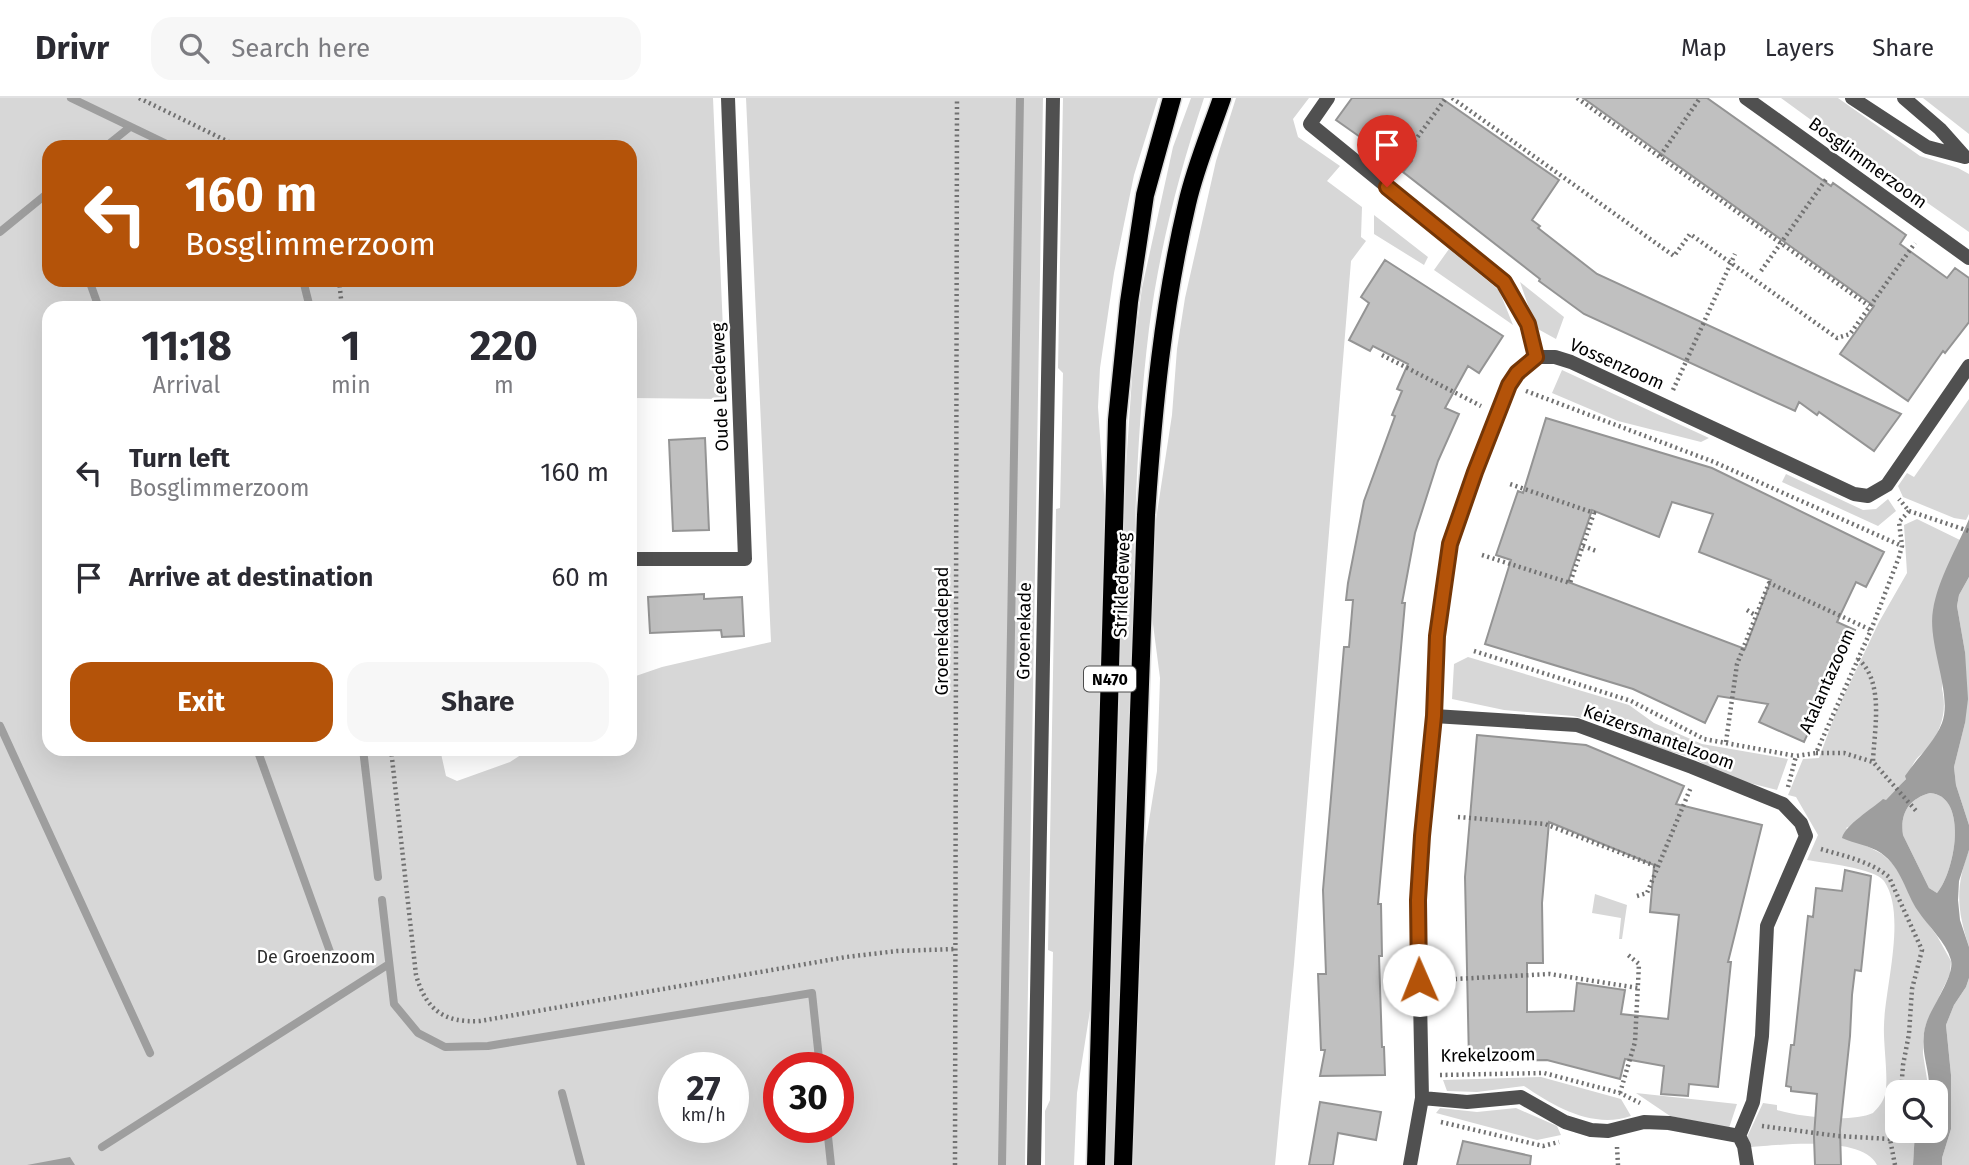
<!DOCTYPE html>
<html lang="en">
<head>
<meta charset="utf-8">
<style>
	body { margin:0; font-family:"Fira Sans",sans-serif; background:#f7f7f7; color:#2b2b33; height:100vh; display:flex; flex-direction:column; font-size:26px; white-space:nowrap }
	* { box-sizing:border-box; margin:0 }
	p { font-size:23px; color:#7c7c81 }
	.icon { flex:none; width:38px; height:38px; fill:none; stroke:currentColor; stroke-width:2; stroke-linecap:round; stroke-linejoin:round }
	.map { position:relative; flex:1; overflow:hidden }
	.side { position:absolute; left:42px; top:203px; width:595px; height:455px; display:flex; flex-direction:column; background:#fff; border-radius:21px; box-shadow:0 7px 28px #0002 }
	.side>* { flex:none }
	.guide { position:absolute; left:42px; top:42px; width:595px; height:147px; border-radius:21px; box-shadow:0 7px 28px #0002; background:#b45309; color:#fff; overflow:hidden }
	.fabs { position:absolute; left:1885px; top:982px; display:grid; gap:14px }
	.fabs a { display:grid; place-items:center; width:63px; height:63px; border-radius:14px; background:#fff; box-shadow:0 7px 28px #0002; font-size:35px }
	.speed { position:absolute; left:658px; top:954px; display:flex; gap:14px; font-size:35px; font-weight:700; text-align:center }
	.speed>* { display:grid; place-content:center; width:91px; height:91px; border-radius:50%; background:#fff; box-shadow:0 7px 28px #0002; line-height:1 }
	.speed small { font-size:18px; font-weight:400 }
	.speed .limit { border:10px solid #d22; background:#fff; color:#111 }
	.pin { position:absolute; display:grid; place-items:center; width:60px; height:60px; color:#fff; margin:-72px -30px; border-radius:50% 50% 50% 0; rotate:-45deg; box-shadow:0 0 7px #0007 }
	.pin .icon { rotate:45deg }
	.me { position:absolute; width:77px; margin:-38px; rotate:359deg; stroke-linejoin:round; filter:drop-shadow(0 0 5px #0008) }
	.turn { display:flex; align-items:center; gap:24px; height:147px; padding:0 28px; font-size:32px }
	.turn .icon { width:91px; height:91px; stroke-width:2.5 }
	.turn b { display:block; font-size:49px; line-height:60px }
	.eta { display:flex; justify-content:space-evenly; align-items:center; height:119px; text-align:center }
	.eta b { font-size:42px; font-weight:700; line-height:49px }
	.action { display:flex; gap:14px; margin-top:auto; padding:14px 28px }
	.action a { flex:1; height:80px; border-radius:21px; background:#b45309; color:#fff; font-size:28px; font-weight:700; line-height:80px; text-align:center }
	.action a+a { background:#f7f7f7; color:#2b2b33 }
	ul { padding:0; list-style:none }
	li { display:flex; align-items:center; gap:21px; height:105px; padding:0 28px }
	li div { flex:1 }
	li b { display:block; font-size:26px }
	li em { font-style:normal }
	header { display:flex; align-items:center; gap:42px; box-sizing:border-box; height:98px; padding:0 35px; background:#fff; border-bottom:2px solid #e1e1e2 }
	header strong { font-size:33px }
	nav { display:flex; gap:38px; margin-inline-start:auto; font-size:24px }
	.search { width:490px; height:63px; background:#f7f7f7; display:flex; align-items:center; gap:18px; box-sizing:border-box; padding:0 24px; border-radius:21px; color:#7c7c81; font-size:26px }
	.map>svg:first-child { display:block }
</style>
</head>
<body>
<header>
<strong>Drivr</strong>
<div class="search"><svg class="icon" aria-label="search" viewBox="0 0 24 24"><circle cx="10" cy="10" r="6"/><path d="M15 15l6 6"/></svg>Search here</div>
<nav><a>Map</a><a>Layers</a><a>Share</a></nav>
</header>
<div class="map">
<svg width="1969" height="1067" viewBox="0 0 1969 1067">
	<rect width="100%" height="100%" fill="#fff"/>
	<path fill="#d7d7d7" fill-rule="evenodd" d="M0,0h713l13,301 -96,-1v-90h-581v441h391l6,27 11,5 53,-19 20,-13h100v-71l32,-11 109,-25 -25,-544h297l-18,1067h-1025zM49,49h581v133h-581zM674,970h59v59h-59zM779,970h59v59h-59z
		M1063,0h95l-24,77 -20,98 -14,95 -2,39 9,131 -15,460 -15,95 -3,72h-29v-54l5,-11 3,-148 -5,-2 8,-441 4,-1 3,-135 -5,-5z
		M1191,0h13c-25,75 -45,152 -55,231 -14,114 -15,230 -18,345 -5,163 -10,327 -15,491h-13l21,-669 10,-148 8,-60 31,-141z
		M1236,0h73l-16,21 5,18 42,29 -13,15 35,26 -1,30 5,4 -15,20 -57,703 -19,201h-143l10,-301 15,-93 3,-93 -10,-77 3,-62 19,-124 5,-66 8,-51 31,-137z
		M1781,0h57l82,58 38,12 11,6v58l-114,-80 -5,7 -14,-11 4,-7z
		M1923,0h46v36z
		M1374,117l54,42 -4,8 -50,-31z
		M1449,151l50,41 14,35 -79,-55z
		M1520,184l44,35 -8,22 -20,-11z
		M1562,272l147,68 -8,4 -83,-21 -66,-28z
		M1969,301v115l-3,6 -12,-2 -51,-21 -5,-11 9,-13 7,4z
		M1786,376l77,36 13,-1 12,-10 8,12 -18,15 -96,-44z
		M1917,421l43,21 -7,17 -11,132c5,21 0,39 -12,56 -4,6 -11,10 -15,16 -4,6 -6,14 -10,19 -15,19 -38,39 -59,48l17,16 19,10 11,10 10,15 11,25 23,32 14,25 -1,13 -24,50 -3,14v16l6,38h-32v38l18,1 -2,34h-36c-14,-30 -98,-20 -126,-18l-4,-10 16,-34 14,2v5c23,7 74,13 96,3 5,-5 10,-11 12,-18 4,-16 -2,-51 -1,-70 1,-38 23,-111 0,-144 -9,-13 -61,-18 -77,-21l11,-25 -22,-38 -8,-2 15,-36 16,-1 17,-46 43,-90 28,-49 -3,-48z
		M1969,479v248l-13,-40 -2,-18 11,-44v-71l-8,-46 2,-11z
		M1468,559l161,48 25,18 48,21 86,15 -11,31 -55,-14 -28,-18 -46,-12 -36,-21 -39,-9 -69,-6 -52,-11 2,-35z
		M1930,695c39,3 25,79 7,100l-8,-5 -26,-53c-3,-21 5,-36 27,-42z
		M1969,752v97c-12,-37 -14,-60 0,-97z
		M1595,796l32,11 -5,34h-3l2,-21 -29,-5z
		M1969,880v187h-27v-7l9,-29v-54l-5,-50 8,-20 12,-18z
		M1541,979l80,22 10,17c-38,13 -76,-9 -107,-30l-47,6 -30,-1 -4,-11z
		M1636,995l101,11 -8,24 -59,-12z
		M1440,1010l37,4 39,-4 41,18 4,9 -24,5 -101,-27z"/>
	<path fill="#9e9e9e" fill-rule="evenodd" d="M1969,421v58l-10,18 -2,11 8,46 3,47 -3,24 -11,44 2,18 13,40v25l-10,31 -1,19 2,20 9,27v31l-3,9 -12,18 -8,20 5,50v54l-9,29v7h-29l2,-34 21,-1v-38h-7c2,-23 -11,-41 -3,-68 5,-17 29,-48 25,-64 -5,-18 -23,-34 -33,-49 -13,-19 -16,-43 -37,-58 -12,-8 -26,-9 -39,-15 3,-13 30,-29 41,-39l3,1 20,-21 -1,-3c12,-18 29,-33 37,-53 11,-29 -15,-79 -9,-113 5,-31 24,-62 36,-91zM1930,695c39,3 25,79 7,100l-8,-5 -26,-53c-3,-21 5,-36 27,-42z
		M70,1059l5,8h-48z"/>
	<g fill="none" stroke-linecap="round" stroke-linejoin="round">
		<path stroke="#9e9e9e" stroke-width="8" d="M71,0l102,49
			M105,49l25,-20
			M0,134l49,-40
			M89,182l10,28
			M303,182l7,28
			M0,628l150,327
			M257,651l76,211
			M363,651l15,128
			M382,802l12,104 24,29 27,14 43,-1 324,-53 8,75
			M562,995l19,72
			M827,1029l4,38
			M102,1049l287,-183
			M1002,1067l18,-1067"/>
	</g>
	<path fill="#c0c0c0" stroke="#949494" stroke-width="2" fill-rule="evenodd" d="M1352,0h89l118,82 -27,40 8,6 -2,2 59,46 304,140 -27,37 -55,-39 -2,3 -18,-13 -4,9 -211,-97 -45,-33 1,-2 -137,-107 9,-11 -35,-26 -7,9 -34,-24z
		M1583,0h124l124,88 2,-3 73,52 -6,9 47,34 8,-10 14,10v44l-24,31 -2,-2 -35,50 -68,-47 34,-48z
		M1385,162l118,76 -24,37 -11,-7 -23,42 14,6 -21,47 -23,72 -13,70h3l-27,301h3l1,52h-3l3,91h2l1,28 -65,1 5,-26h-4l-3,-76h8l-3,-84 21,-243h5l4,-47h-7l2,-17 16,-82 31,-85 -3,-1 10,-24 -5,-2 11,-25 -35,-18 -3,5 -21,-11 20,-37 -8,-6z
		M1546,320l166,50 172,84 -18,35 -10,-5 -19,40 18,8 -51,112 -45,-20 9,-18 -50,-8 -13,27 -72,-34 -148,-45 26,-84 -15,-5 22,-64 5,2zM1672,404l41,12 -14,38 72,28 -26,69 -177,-67 24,-72 67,27z
		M705,340l4,92 -36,1 -4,-91z
		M704,496v5l38,-2 2,39 -22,1 -1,-7 -71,3 -2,-36z
		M1477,637l109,10 98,41 -8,18 86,21 -34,137h3l-13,125 -29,-3 -1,12 -27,-2 3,-28 -39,-7 -5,20 -73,-19 -78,1 -4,-184zM1549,724l105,43 -4,47 29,3 -11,104 -47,-5 4,-24 -48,-7 -3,28 -47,1v-49h16l-1,-60z
		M1845,772l26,6 -10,95 -6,-1 -3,25 -2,41 -10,94 1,35h-26l-1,-28 3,-43 -26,-3v-4l-5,-1 5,-41h3l14,-129 5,1 3,-29 26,3z
		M1320,1004l61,10 -5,28 -38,-7 -5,32h-24z
		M1463,1043l68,15 -1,9h-73z"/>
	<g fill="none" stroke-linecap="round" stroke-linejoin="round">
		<defs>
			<path id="primary" d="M1096,1067l21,-745 12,-118 16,-107 27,-97
				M1123,1067l23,-650c7,-104 17,-209 41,-311 8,-36 23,-71 35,-106"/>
		</defs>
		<use href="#primary" stroke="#dbdbdb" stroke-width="21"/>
		<path stroke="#727272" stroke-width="4.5" stroke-dasharray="2 3.5" stroke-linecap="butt" d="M139,0l100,49
			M1452,0l222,158 16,-22 147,104 13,-4 65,-91
			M1577,0l292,208
			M1660,58l40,-58
			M1395,70l51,-70
			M1761,173l66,-93
			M339,182l3,28
			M1382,257l99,51
			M1673,292l62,-136
			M1526,293l188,71 188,84
			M1909,413l60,20
			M1583,448l13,5
			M1482,457l88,28 24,-70 -87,-30
			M1747,512l8,5
			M1474,553l157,50 73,38 92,17
			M1858,561c27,23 16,71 15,103
			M1726,644l11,-78 32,-81 102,47
			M391,651l25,226c10,35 28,48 64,46l366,-64 51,-6 58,-2
			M1816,655h28l29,9 45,51
			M1788,689l8,-31 20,-3 55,-123 28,-73 3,-11 -3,-24 10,-11 -10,-12
			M1458,719l87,7 113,43
			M1821,751c23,7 49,12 68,28l33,73 -10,39 -3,45 -6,31 -2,27
			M1637,798l10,-3 44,-106
			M1455,881l95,-5 88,14
			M1440,977l104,-2 76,20 20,10
			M1620,995l15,-51 4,-78 -11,-9
			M1441,1024l102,24 16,-4
			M1762,1028l76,10 52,3
			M1617,1049l1,18
			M955,1067l2,-1067
			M1895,1067l-5,-26 7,-21"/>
		<path stroke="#505050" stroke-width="14" d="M1328,0l-18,26 194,158 24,42 8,33
			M1746,0l223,160
			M630,461h115l-17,-461
			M1434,618l143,9 115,42 91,37 18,19 5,13 -39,90 -5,110 -9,66 -14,34 5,10 3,19
			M1422,1000l45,4 54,-5 44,25 26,8 17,1 36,-9 25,1 70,13
			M1034,1067l19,-1067
			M1410,1067l12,-67 -4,-198 5,-86 11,-98 3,-80 13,-92 25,-71 34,-88 8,-12 19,-16h19l16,5 283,132 14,2 19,-11 82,-119"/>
		<path stroke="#505050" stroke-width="14" d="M1852,0l75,49 38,10
			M1904,0l36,31 25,28"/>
		<use href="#primary" stroke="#000" stroke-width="18"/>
	</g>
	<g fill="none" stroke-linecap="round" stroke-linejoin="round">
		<defs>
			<path id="route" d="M1387,89l117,95 24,42 8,33 -19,16 -8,12 -34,87 -25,72 -13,92 -3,80 -12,120 -4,64 1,80"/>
		</defs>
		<use href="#route" stroke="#753606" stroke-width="18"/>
		<use href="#route" stroke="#b45309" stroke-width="12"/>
	</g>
	<g text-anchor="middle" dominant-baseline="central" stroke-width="5" stroke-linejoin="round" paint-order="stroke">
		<rect fill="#fff" stroke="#4c4c4c" stroke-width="2" x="1084" y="568.5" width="52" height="25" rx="5"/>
		<g font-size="16" font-weight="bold" fill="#000">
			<text x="1110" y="581">N470</text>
		</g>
		<g font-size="18" fill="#000" stroke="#fff">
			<text transform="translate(1868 65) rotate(36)">Bosglimmerzoom</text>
			<text transform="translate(1617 266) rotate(24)">Vossenzoom</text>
			<text transform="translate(720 289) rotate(-92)">Oude Leedeweg</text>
			<text transform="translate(1122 487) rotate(-88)">Strikledeweg</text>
			<text transform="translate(942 533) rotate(-90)">Groenekadepad</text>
			<text transform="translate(1024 533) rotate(-89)">Groenekade</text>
			<text transform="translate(1827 583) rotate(-66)">Atalantazoom</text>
			<text transform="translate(1659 639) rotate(20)">Keizersmantelzoom</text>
			<text transform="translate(1488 957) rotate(-1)">Krekelzoom</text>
		</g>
		<g font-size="18" fill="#2e2e2e" stroke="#fff">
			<text x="316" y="859">De Groenzoom</text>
		</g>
	</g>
</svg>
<div class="fabs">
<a><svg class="icon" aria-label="search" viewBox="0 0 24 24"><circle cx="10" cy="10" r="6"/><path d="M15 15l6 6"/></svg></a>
</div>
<div class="speed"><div>27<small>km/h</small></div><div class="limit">30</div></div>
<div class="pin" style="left:1387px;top:89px;background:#d93025"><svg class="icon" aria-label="arrive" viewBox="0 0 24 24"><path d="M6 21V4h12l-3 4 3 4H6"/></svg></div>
<svg class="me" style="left:1419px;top:882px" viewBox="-20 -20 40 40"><circle r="19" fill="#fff"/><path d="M0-13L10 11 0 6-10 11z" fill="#b45309"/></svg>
<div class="guide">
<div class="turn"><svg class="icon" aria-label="left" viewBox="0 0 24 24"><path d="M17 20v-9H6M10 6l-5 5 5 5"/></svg><div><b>160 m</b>Bosglimmerzoom</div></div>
</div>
<section class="side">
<div class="eta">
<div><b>11:18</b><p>Arrival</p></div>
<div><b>1</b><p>min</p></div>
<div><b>220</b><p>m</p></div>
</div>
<ul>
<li><svg class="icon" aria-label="left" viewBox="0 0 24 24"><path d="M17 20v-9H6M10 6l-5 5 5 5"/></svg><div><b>Turn left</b><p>Bosglimmerzoom</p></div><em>160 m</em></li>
<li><svg class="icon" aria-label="arrive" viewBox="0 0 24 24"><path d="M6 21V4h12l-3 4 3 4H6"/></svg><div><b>Arrive at destination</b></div><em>60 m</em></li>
</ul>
<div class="action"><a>Exit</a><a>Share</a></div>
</section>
</div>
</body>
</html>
